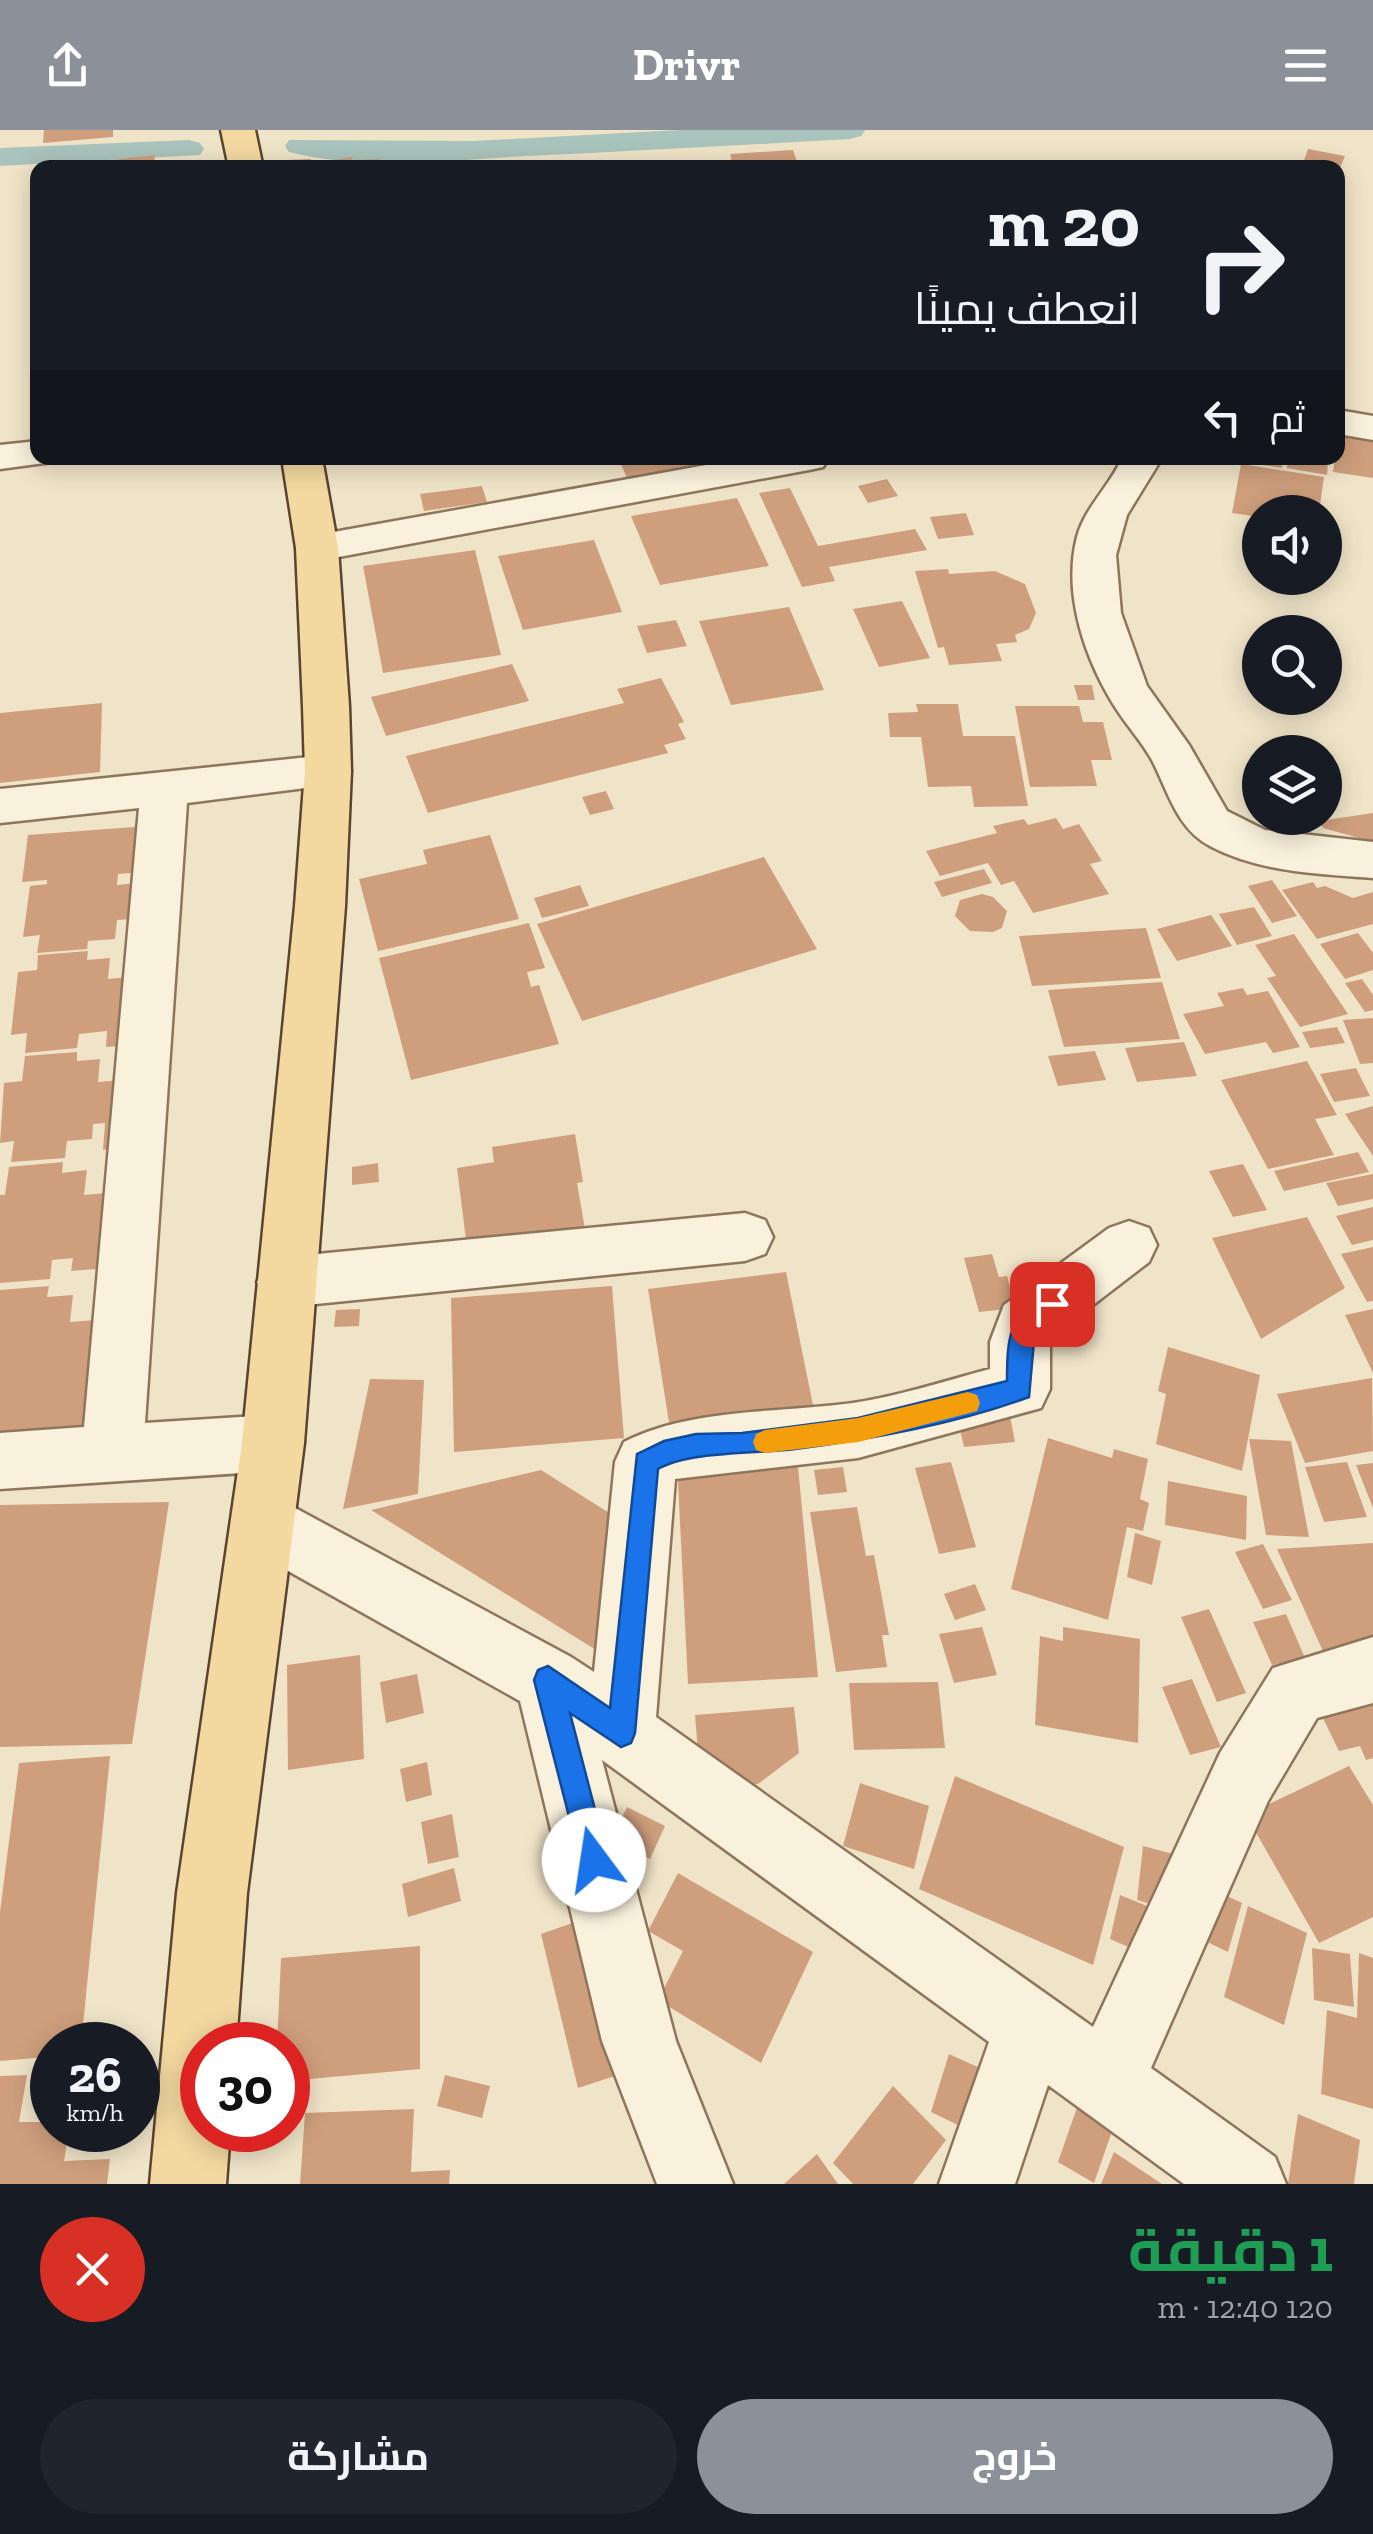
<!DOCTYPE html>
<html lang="ar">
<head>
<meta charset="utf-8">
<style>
	body { margin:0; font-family:"Zilla Slab",Cairo,serif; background:#20242c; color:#f1f3f6; direction:rtl; height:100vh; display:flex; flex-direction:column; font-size:38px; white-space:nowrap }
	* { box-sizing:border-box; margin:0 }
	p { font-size:32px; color:#9ea1a6 }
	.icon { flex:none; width:55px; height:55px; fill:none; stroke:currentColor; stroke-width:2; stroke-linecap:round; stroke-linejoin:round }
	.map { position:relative; height:2054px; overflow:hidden; direction:ltr }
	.panel { display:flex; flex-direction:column; background:#171b24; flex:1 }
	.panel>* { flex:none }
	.banner { position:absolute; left:30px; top:30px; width:1315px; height:305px; border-radius:20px; box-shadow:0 5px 25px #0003; direction:rtl; background:#171b24; color:#f1f3f6; overflow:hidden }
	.tools { position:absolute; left:1242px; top:365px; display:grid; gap:20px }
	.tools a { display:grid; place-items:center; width:100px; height:100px; border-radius:50%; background:#171b24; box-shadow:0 5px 25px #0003; font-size:50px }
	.speed { position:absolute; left:30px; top:1892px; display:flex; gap:20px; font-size:50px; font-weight:700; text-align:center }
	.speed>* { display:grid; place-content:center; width:130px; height:130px; border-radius:50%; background:#171b24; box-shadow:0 5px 25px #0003; line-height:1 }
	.speed small { font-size:25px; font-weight:400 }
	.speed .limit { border:15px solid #d22; background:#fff; color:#111 }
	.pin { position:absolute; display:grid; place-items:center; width:85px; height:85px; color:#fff; margin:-42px; border-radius:20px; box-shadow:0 5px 15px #0006 }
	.me { position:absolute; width:110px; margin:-55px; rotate:346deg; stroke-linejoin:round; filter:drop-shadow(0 0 8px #0008) }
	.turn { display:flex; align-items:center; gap:35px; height:210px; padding:0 40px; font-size:45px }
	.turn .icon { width:130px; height:130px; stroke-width:2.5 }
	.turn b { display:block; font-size:70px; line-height:85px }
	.then { display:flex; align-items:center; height:95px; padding:0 40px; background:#0003; gap:20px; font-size:38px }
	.round { display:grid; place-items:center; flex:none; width:105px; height:105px; border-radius:52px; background:#20242c }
	.headline { display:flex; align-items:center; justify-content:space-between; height:170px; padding:0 40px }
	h1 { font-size:60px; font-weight:700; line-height:75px; color:#1e9e55 }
	.action { display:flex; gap:20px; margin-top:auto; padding:20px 40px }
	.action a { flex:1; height:115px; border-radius:60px; background:#8c9099; color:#fff; font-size:40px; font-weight:700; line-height:115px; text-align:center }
	.action a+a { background:#20242c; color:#f1f3f6 }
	header { display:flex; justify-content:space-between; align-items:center; height:130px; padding:0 40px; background:#8c9099; color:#fff; font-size:45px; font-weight:700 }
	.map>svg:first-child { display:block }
</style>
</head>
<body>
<header><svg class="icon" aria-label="menu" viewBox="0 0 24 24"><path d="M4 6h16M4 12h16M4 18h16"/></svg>Drivr<svg class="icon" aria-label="share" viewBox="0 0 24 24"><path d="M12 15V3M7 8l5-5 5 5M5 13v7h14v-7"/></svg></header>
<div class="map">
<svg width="1373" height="2054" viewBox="0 0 1373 2054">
	<rect width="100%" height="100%" fill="#f0e4c8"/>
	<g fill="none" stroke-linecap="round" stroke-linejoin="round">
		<path fill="#a9c4bc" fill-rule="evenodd" d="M679,0h186l-4,6 -11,3c-108,6 -215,12 -323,17 -76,4 -163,15 -238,-4l-4,-6 4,-6 185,1z
			M189,10l11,3 4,6 -4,6 -200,11v-18z"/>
	</g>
	<path fill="#cf9f7d" d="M44,0h69v7l-70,6z
		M1308,19l37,7 -5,12 -38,-2z
		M793,20l6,18h-66l-3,-14z
		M154,25l2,13h-86v-3z
		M352,27v3l28,-1v9h-95l1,-8 25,-1v5z
		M1338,306l35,6v36l-40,-6z
		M618,328h113l2,3 -105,19z
		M1242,328h40v10l-40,-6z
		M1288,328l40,3 -1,14 -40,-7z
		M1241,334l83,13 -5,35h-59v5l-28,-4z
		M887,349l11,17 -30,7 -10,-17z
		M482,356l5,16 -63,9 -4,-17z
		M790,358l28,58 97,-17 12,21 -98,17 6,14 -33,6 -43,-94z
		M737,368l32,68 -109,19 -29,-69z
		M966,383l8,22 -36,4 -8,-22z
		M594,410l28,72 -99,18 -25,-74z
		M475,420l26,105 -118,18 -20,-107z
		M948,439l1,5 46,-3 30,13 11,29 -7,16 -14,6 2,7 -21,2 6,17 -53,4 -5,-18 -6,1 -23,-77z
		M902,471l28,57 -51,9 -26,-58z
		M789,477l35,83 -93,15 -32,-84z
		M676,490l11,26 -40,7 -10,-27z
		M512,534l17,37 -143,35 -15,-39z
		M661,548l23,44 -6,2 8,15 -22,6 4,8 -240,60 -22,-57 218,-53 -7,-14z
		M1074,555h18l3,15h-17z
		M102,573l-2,69 -100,11v-70z
		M916,574h42l5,32h52l13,70 -54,1 -3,-21 -43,1 -7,-50h-31l-2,-24 30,-1z
		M1015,576h64l4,16h20l9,38h-21l6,26 -67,1z
		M606,661l8,18 -24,6 -8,-18z
		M1373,683v29l-50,-14 -4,-7z
		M1056,688l7,11 16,-5 23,37 -12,3 19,30 -76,19 -19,-32 -13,4 -13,-22 -48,13 -14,-25 71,-18 -4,-7 31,-7 4,6z
		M147,696l-4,46 -25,2 -1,11 20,-2 -4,36 -16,1 -2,19 -27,2 -1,8 -50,4 3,-18 -17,2 7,-51 17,-2v-4l-25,2 6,-47z
		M490,705l29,84 -141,32 -19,-72 68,-15 -4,-14z
		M764,727l53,92 -235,72 -45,-97z
		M984,739l8,14 -50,14 -8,-15z
		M1272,750l25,36 -25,7 -24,-37z
		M1313,752l4,6 8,-2 28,12 20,-6v32l-56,15 -35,-49z
		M580,755l9,21 -47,12 -8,-20z
		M982,764l11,3 14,14 -5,17 -9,4 -23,-1 -15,-15 5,-16z
		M1254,777l18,29 -35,9 -18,-31z
		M1211,785l21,31 -55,15 -20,-32z
		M529,793l16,45 -18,4 4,15 8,-2 20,59 -148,36 -32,-122z
		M1146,798l15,50 -129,8 -13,-50z
		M1358,803l15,20v17l-28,9 -25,-35z
		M1294,804l54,80 -48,13 -33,-49 9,-2 -21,-31z
		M88,821l-1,9 23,-2 -2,21 20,-2 3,68 -25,2 1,-16 -28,3 -2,14 -52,5 2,-20 -16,2 7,-63 19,-2 1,-15z
		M1362,849l11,16v15l-8,2 -20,-29z
		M1162,852l18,57 -116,8 -16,-57z
		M1243,858l4,7 21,-4 32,56 -27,6 -7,-11 -61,12 -22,-40 41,-8 -7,-13z
		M1373,888v45l-13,1 -17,-44z
		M1337,897l8,16 -35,5 -8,-16z
		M1184,912l13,34 -60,6 -12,-34z
		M1095,921l11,29 -48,6 -10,-30z
		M77,922v9l23,-2 -2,23 22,-2 7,67 -24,3 2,-27 -12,1 -1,15 -25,2 -2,17 -54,4 3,-21 -14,2 4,-60 18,-2 3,-25z
		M1307,931l30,54 -22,4 19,36 -66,14 -47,-89z
		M1356,938l14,28 -36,6 -14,-28z
		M1373,976v50l-28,-42z
		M575,1004l8,48 -6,1 8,46 -118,19 -10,-80 37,-6 -2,-15z
		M1358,1022l11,20 -85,19 -10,-20z
		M63,1032l-1,11 25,-3 -3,25 23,-2 2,75 -38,3 2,-13 -21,2 -2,19 -50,4v-88h5l4,-28z
		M378,1033l1,19 -27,3v-18z
		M1243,1034l24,46 -34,7 -24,-46z
		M1373,1044v25l-35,7 -12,-23z
		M1373,1077v33l-21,5 -16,-29z
		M1307,1087l38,71 -84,51 -49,-101z
		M1373,1117v54l-6,1 -26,-48z
		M992,1124l7,23 8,-1 9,32 -37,4 -15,-54z
		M786,1142l28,138 -144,19 -22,-140z
		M49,1156l-2,11 26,-2 -3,27 25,-2 2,106 -97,9v-145z
		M612,1156l12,152 -170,14 -3,-154z
		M360,1179l-1,17 -25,1 2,-17z
		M1373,1179v64l-28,-58z
		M1168,1217l92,28 -18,96 -86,-27 10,-50 -8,-3z
		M1372,1248l1,73 -68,12 -28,-69z
		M370,1249l54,1 -6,114 -75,15z
		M1010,1286l5,26 -51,5 -6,-26z
		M1048,1308l64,20 2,-9 34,10 -8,40 9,4 -6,28 -16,-4 -19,93 -97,-31z
		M1249,1309l42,2 18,96 -43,-2z
		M797,1326l21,221 -130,7 -11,-222z
		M951,1332l25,85 -37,7 -24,-86z
		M1347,1332l20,55 -43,5 -19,-55z
		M1373,1333v45l-17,-43z
		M843,1337l4,25 -29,3 -4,-25z
		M541,1340l81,51 -5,142 -246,-153z
		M1168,1351l79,15 -1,44 -81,-15z
		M169,1372l-37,242 -132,3v-242z
		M857,1377l9,49 8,-1 15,80h-7l5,32 -51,5 -26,-160z
		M1135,1403l26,8 -9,44 -25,-8z
		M1373,1413v113l-43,11 -53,-118z
		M1263,1414l29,56 -29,9 -28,-57z
		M975,1454l11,26 -31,10 -11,-26z
		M1209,1479l37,84 -29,9 -36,-85z
		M1286,1484l19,44 -33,7 -19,-43z
		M982,1497l15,48 -43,8 -15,-49z
		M1063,1497l77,12 -2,104 -103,-18 5,-89 23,5z
		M360,1525l4,104 -76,11 -1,-105z
		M417,1544l7,39 -38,10 -6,-41z
		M1192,1549l29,68 -31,8 -28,-68z
		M938,1552l7,66 -91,2 -5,-67z
		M1373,1562v66l-7,2 -6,-14 -21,5 -23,-47z
		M794,1577l5,46 -41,31 -57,4 -6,-73z
		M110,1626l-29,289h-29v55l-11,2 4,-45 -45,4v-149l19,-149z
		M427,1632l5,33 -26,7 -6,-33z
		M1349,1636l24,39v112l-54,26 -73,-128z
		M955,1646l169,71 -31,118 -174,-76z
		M860,1653l69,23 -15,63 -71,-23z
		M627,1677l38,19 -15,33 -38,-20z
		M452,1684l7,43 -31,7 -7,-42z
		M1143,1716l34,9 -6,55 -34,-10z
		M454,1738l7,33 -53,16 -6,-33z
		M678,1743l135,79 -52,111 -103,-63 25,-49 -35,-20z
		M1216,1761l26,12 -14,49 -25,-12z
		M1120,1765l32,13 -10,45 -32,-14z
		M1248,1776l59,27 -23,92 -60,-28z
		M578,1791l40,154 -40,13 -37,-154z
		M420,1816v123l-132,12v-36h-11l4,-87z
		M1312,1818l38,6 4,53 -40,-7z
		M1359,1823l14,5v151l-52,-15 6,-84 30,8z
		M949,1924l33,15 -18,59 -33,-16z
		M27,1945l-8,47h33v8h17l-5,31 46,-2 -3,25h-107v-108z
		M445,1945l45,11 -8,32 -45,-12z
		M893,1956l53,54 -33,44h-60l-20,-21z
		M1081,1966l36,21 -23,66 -36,-21z
		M414,1979l-3,63 39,-2 -1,14h-149l5,-71z
		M1298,1984l62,26 -6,44h-66z
		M1114,2022l48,32h-61z
		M817,2024l21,30h-54z"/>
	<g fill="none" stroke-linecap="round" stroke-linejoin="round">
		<defs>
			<path id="minor" d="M1338,280l35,6v24l-35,-6z
				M38,311v17h17l-3,4 -52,7v-24z
				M745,328h84l-6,9 -14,3 -492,91 -15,-4 -6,-9 6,-9 15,-4z
				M1122,328h40l-35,57 -11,40 5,58 26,73 42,59 38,66 38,19 108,12v36c-54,-4 -114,-6 -163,-32 -33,-17 -42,-55 -58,-86 -10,-18 -24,-33 -35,-50 -31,-48 -55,-115 -40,-173 8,-30 33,-51 45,-79z
				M328,625l17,4 6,12 -6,12 -158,20 -42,620 128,-8 22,8 9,20 -9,20 -22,8 -273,18v-56l84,-6 55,-619 -139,15v-34z
				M745,1083l20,7 8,17 -8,17 -20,7 -459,46 -20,-7 -9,-18 9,-18 20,-7z
				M1129,1091l20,7 8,17 -8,17 -99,76v51l-9,19 -183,50 -183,21 -19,238 437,310 127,-274 53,-85 100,-31v66l-56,15 -49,83 -117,267 124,89 11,27h-102l-136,-99 -33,99h-76l50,-142 -387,-282 74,281 57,143h-76l-55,-143 -82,-340 -280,-157 -9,-21 9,-21 22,-9 22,9 287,155 23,15 21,-210 9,-20c66,-34 156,-29 229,-39 46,-7 92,-22 137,-34v-27l14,-37 105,-77z"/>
			<path id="major" d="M221,0h34l8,38h-34z
				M282,328h40l16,90 11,158 2,65 -6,135 -41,537 -57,450 -11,152h-34v85h28l-4,54h-76l27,-291 65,-450 53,-537 10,-135 -2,-65 -7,-158z"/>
		</defs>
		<use href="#minor" stroke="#8d765c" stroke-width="5"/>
		<use href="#major" stroke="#5b4430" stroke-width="5"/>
		<use href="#minor" fill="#faf1dc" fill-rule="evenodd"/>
		<use href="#major" fill="#f3d9a0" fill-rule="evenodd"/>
	</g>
	<path fill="#1a73e8" stroke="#114b97" stroke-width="2.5" d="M1052,1163l8,3 4,8 -4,7 -25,19 -6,67c-70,26 -160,43 -234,52 -38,5 -106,2 -137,20l-23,264 -4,10 -10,4 -51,-34 38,147 -4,11 -10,4 -11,-4 -49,-191 4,-10 10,-4 62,42 27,-254 27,-13 32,-7 46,-1 116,-15 149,-37c0,-40 1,-72 45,-88z"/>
	<path fill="#f59e0b" d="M968,1262l9,3 3,8 -3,8 -119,31 -93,11 -9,-3 -3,-8 3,-8 9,-4 93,-12z"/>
</svg>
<div class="tools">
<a><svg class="icon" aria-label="sound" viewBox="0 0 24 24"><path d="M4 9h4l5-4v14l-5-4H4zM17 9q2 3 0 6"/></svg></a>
<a><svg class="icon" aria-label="search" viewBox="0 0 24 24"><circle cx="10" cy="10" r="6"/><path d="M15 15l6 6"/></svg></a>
<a><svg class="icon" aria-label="layers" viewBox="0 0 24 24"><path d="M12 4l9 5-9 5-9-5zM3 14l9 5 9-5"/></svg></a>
</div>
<div class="speed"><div>26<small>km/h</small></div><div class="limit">30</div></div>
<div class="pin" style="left:1052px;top:1174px;background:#d93025"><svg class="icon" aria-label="arrive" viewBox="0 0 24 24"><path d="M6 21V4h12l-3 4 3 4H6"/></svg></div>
<svg class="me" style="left:594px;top:1730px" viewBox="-20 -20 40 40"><circle r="19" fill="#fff"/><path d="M0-13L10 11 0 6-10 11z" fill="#1a73e8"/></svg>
<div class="banner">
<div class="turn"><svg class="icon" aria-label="right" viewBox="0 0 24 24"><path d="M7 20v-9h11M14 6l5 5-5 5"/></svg><div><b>20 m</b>انعطف يمينًا</div></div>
<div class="then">ثم<svg class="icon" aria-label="left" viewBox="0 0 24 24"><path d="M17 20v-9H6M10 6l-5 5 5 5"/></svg></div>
</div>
</div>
<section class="panel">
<div class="headline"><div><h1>1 دقيقة</h1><p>120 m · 12:40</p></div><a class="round" style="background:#d93025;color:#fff"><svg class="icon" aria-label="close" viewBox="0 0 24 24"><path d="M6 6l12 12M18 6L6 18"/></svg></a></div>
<div class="action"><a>خروج</a><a>مشاركة</a></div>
</section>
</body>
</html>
